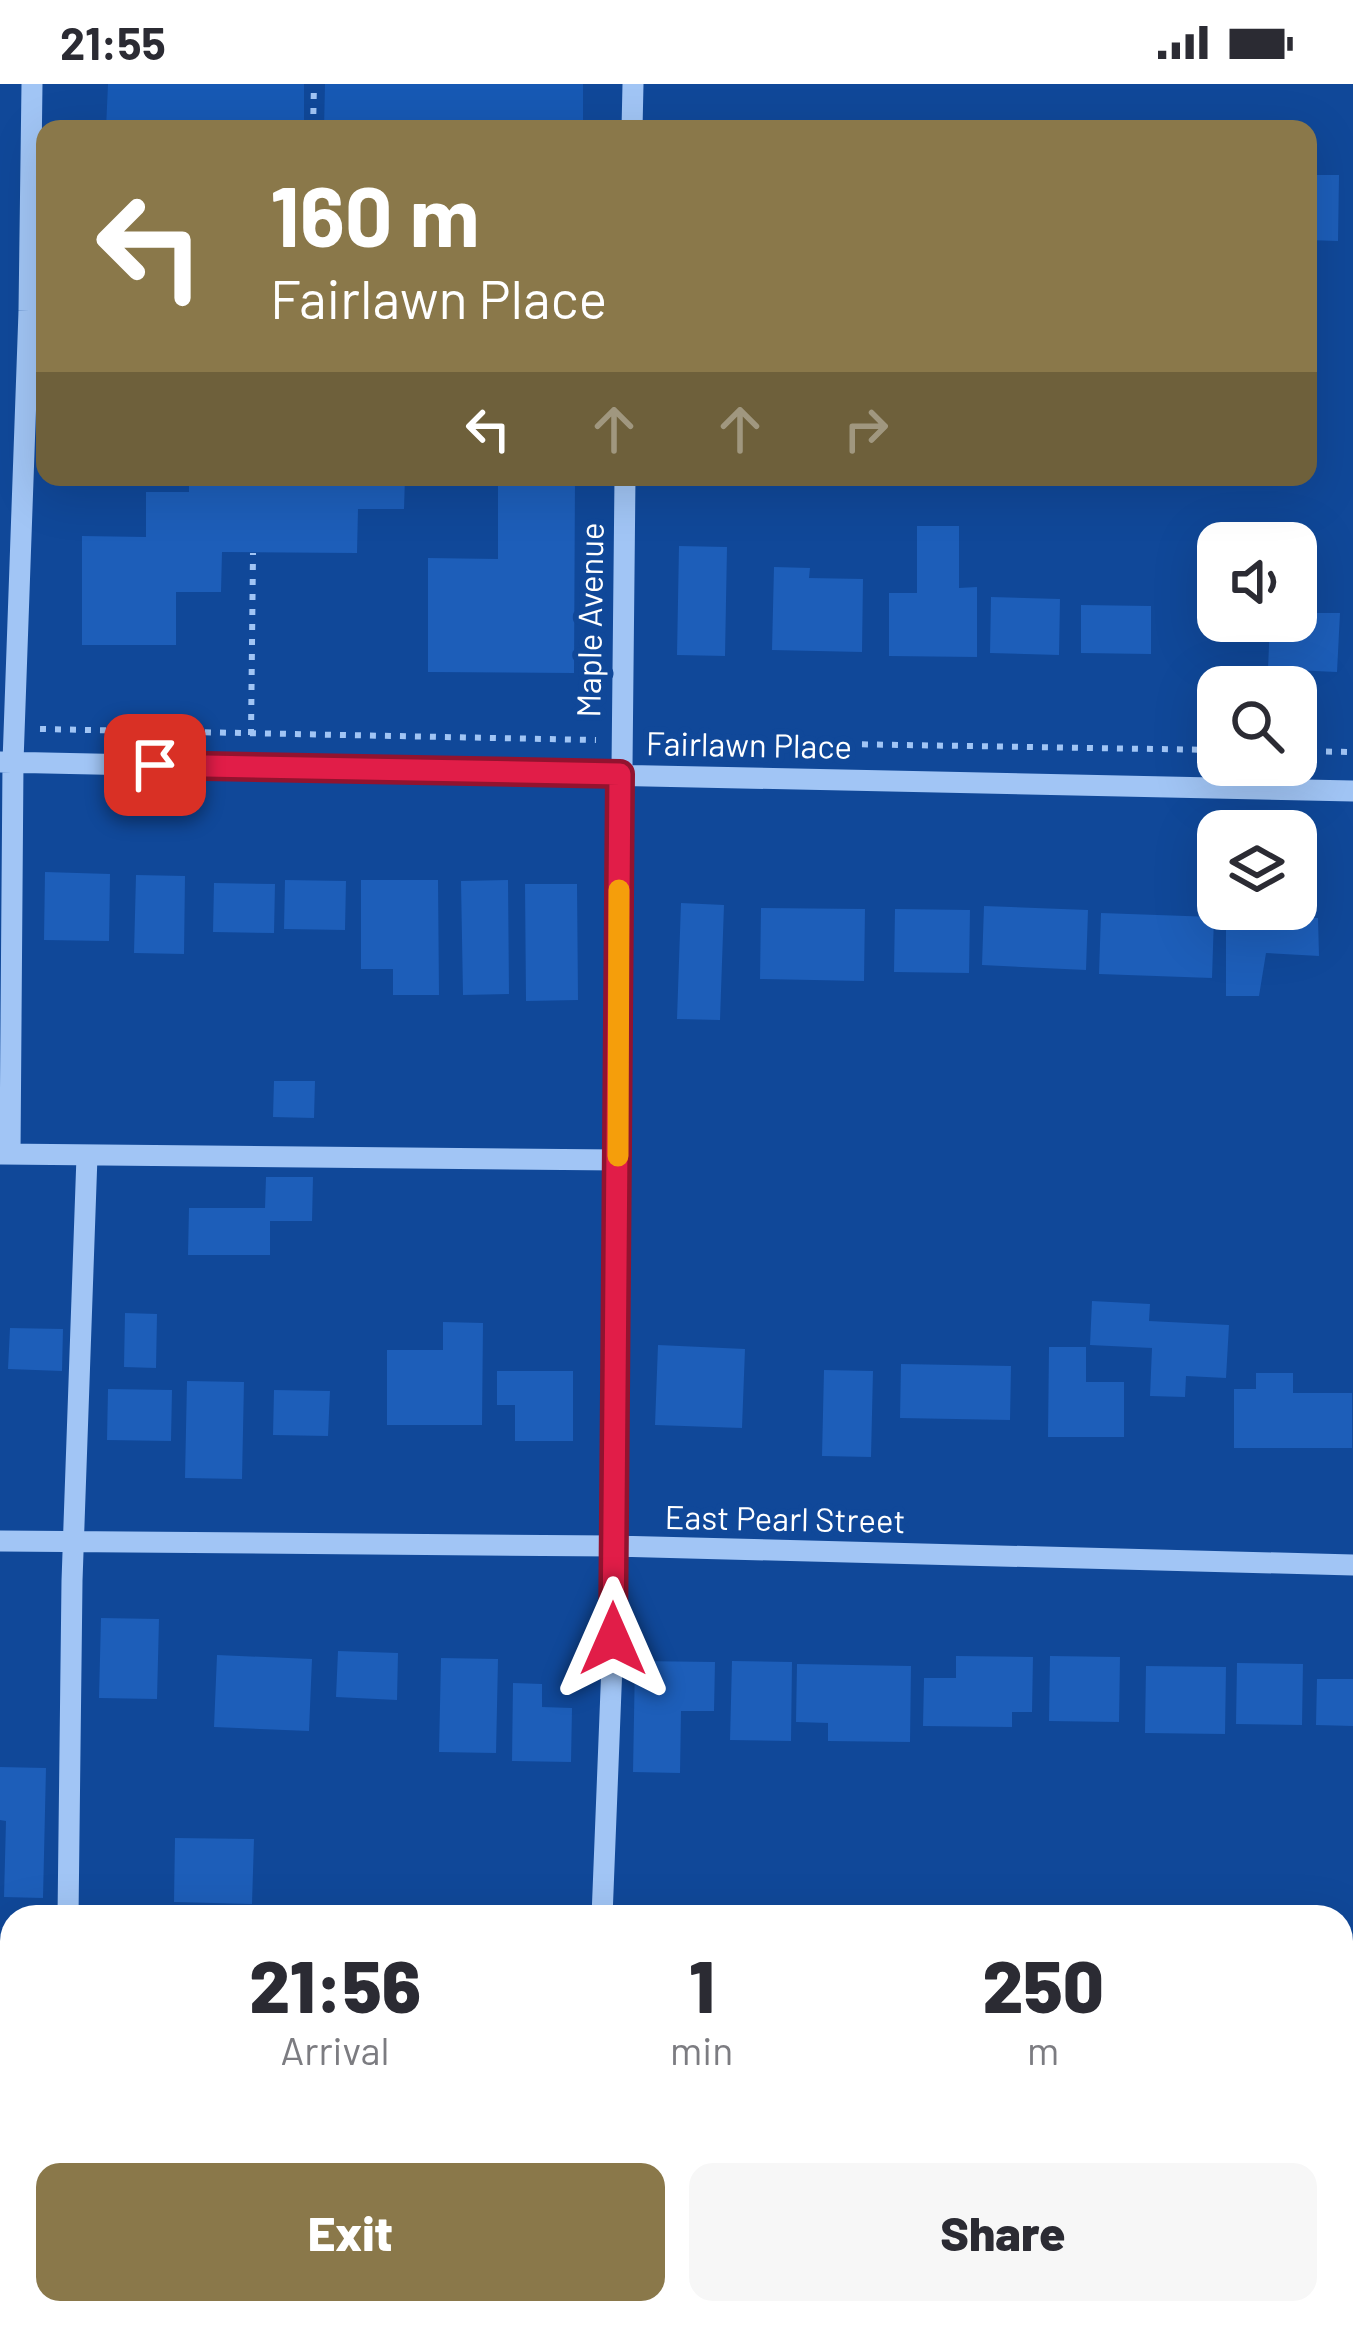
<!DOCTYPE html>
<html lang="en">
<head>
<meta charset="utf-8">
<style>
	body { margin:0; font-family:Barlow,sans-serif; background:#f7f7f7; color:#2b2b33; height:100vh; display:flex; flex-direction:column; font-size:45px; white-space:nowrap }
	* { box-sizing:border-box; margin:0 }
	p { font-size:39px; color:#7c7c81 }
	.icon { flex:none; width:66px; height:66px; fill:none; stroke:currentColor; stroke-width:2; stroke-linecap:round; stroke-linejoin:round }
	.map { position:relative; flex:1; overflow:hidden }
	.side { position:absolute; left:0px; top:1821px; width:1353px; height:420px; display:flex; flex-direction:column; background:#fff; border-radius:36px 36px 0 0; box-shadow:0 12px 48px #0002 }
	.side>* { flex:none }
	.hud { position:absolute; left:36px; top:36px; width:1281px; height:366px; border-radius:24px; box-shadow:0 12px 48px #0002; background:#8a784a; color:#fff; overflow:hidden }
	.controls { position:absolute; left:1197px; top:438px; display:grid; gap:24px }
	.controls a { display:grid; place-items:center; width:120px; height:120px; border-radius:24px; background:#fff; box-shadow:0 12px 48px #0002; font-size:60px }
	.pin { position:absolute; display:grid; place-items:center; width:102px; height:102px; color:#fff; margin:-51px; border-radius:24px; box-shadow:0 6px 18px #0006 }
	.me { position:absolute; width:132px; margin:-66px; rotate:0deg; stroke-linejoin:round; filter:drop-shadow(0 0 9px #0008) }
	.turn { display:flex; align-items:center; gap:42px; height:252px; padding:0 36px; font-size:54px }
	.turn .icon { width:156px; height:156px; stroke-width:2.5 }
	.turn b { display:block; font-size:84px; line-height:102px }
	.lanes { display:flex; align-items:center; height:114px; padding:0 36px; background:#0003; justify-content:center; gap:60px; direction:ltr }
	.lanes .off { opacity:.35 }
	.eta { display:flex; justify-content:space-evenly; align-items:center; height:204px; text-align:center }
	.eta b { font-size:72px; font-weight:800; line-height:84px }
	.button { display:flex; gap:24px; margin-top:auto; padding:24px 36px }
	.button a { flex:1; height:138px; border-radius:24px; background:#8a784a; color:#fff; font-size:48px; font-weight:800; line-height:138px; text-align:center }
	.button a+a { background:#f7f7f7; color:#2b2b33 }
	.status { display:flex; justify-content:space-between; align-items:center; height:84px; padding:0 60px; background:#fff; direction:ltr }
	.status svg { height:33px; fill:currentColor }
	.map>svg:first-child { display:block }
</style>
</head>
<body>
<div class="status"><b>21:55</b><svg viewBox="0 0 49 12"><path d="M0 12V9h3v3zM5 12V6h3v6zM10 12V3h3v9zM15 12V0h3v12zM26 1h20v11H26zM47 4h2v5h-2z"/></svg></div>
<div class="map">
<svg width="1353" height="2241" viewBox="0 0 1353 2241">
	<rect width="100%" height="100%" fill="#104899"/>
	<path fill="#1759b4" d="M108,0h196v45h-198z
		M325,0h258v45h-259z"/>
	<path fill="#1d5eb9" d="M1308,91h31l-1,66 -30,-1z
		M189,393h216l-1,32h-46l-1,44 -135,-1 -1,40h-45v53h-94v-109l64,1v-45h43z
		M498,393h77l-1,196 -146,-1v-114l70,1z
		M917,442h42v62l18,-1v70l-88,-1v-63h28z
		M679,462l48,1 -2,109 -48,-1z
		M774,483l36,1 -1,10 54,1 -1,73 -90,-2z
		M1296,485h20l-2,44h26l-3,59 -69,-3 2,-48h26z
		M991,513l69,2 -1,56 -69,-2z
		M1081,521l70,1v48l-70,-1z
		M45,788l65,2 -1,67 -65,-1z
		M136,791l49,1 -1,78 -50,-1z
		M285,796l61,1 -1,49 -61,-1z
		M361,796h77l1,115h-46v-26h-32z
		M508,796l1,114 -46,1 -2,-114z
		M214,799l61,1 -1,49 -61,-1z
		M525,800h52l1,116 -52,1z
		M681,819l43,2 -4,115 -43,-1z
		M984,822l104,4 -2,60 -104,-5z
		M761,824l104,1 -1,72 -104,-2z
		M895,825l75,1 -1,63 -75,-1z
		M1101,829l113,4 -2,61 -113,-4z
		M1318,834l1,38 -53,-3 -7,43h-33v-77z
		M274,997h41l-1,37 -41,-1z
		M266,1093h47l-1,44h-42v34h-82l1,-47h76z
		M1092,1217l58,3 -1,17 80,4 -3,53 -40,-2 -1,21 -35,-1 2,-48 -62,-3z
		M125,1229l32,1 -1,54 -32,-1z
		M443,1238l40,1 -1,102h-95v-75h56z
		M10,1244l53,1 -1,42 -54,-2z
		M658,1261l87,4 -3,79 -87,-3z
		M1049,1263h37v35h38v55h-76z
		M901,1280l110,2 -1,54 -110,-2z
		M824,1286l49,1 -2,86 -49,-1z
		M497,1287h76v70h-58v-36h-18z
		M1256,1289h37v20h59v55h-118v-59h22z
		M187,1297l57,1 -2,97 -57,-1z
		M108,1305l64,1 -1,51 -64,-1z
		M274,1306l56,1 -2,45 -55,-1z
		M101,1534l58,1 -2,80 -58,-1z
		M338,1567l60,2 -1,47 -61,-3z
		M217,1571l95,4 -3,72 -95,-4z
		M956,1572l77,1 -1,55h-20v15l-89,-1 1,-48h32z
		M1050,1572l70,1 -1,65 -70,-1z
		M441,1574l57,1 -2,94 -57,-1z
		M635,1577l80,1 -1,49h-33l-1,62 -47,-1z
		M732,1577l60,1 -1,79 -61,-1z
		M1237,1579l66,1 -1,61 -66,-1z
		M797,1580l114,2 -1,76 -82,-1v-18l-32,-1z
		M1146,1582l80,1 -1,67 -80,-1z
		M1317,1595h36v47l-37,-1z
		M513,1599l29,1v23l30,1 -1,54 -59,-1z
		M0,1683l46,1 -3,130 -39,-1 2,-76 -6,-1z
		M175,1754l79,1 -2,65 -78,-2z
		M1341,2094l12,1v84h-12z"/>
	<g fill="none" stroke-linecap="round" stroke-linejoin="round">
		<path stroke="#a1c5f5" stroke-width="6" stroke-dasharray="6 9" stroke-linecap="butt" d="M313,45l1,-45
			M40,645l556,11
			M251,651l2,-182
			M652,657l566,9
			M1296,667l57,1"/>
		<path stroke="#a1c5f5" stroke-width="21" d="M632,45l1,-45
			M0,678l1353,29
			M1,1070l617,6
			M10,1070l3,-392 16,-451 3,-227
			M0,1457l613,5 740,19
			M68,1833l4,-336 15,-425
			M602,1833l11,-278 12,-1162
			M0,2232l380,9
			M592,2241v-12"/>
	</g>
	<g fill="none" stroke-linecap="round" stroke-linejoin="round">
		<defs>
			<path id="route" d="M155,681l465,9 -7,865"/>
		</defs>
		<use href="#route" stroke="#92132f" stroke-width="30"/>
		<use href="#route" stroke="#e11d48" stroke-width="21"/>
		<path stroke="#f59e0b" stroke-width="21" d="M618,1072l1,-266"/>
	</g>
	<g text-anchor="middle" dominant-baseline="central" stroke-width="12" stroke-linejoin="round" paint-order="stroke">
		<g font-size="33" fill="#fff" stroke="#104899">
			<text transform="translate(589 536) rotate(-89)">Maple Avenue</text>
			<text transform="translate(749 660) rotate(1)">Fairlawn Place</text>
			<text transform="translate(785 1434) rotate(1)">East Pearl Street</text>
		</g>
	</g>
</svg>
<div class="controls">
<a><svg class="icon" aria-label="sound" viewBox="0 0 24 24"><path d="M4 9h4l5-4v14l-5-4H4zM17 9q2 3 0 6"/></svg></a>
<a><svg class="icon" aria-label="search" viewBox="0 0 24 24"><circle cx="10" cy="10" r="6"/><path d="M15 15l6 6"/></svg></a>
<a><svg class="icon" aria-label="layers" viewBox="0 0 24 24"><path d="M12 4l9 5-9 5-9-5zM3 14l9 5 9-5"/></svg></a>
</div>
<div class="pin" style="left:155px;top:681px;background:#d93025"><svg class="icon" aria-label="arrive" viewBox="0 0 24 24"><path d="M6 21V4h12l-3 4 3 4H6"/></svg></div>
<svg class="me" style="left:613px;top:1555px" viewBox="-20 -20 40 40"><path d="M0-17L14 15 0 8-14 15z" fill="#e11d48" stroke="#fff" stroke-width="4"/></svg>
<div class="hud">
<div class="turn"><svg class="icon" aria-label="left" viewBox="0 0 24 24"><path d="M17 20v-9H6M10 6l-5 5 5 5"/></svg><div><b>160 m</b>Fairlawn Place</div></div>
<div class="lanes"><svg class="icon" aria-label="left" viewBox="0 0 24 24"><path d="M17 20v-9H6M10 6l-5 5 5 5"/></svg><svg class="icon off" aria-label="ahead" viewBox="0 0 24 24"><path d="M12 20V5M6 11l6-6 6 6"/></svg><svg class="icon off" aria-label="ahead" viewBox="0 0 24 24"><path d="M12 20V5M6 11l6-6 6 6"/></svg><svg class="icon off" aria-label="right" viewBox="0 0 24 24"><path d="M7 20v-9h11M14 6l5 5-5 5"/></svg></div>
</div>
<section class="side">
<div class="eta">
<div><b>21:56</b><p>Arrival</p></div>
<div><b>1</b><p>min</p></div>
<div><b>250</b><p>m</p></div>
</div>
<div class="button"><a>Exit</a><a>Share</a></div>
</section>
</div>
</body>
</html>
